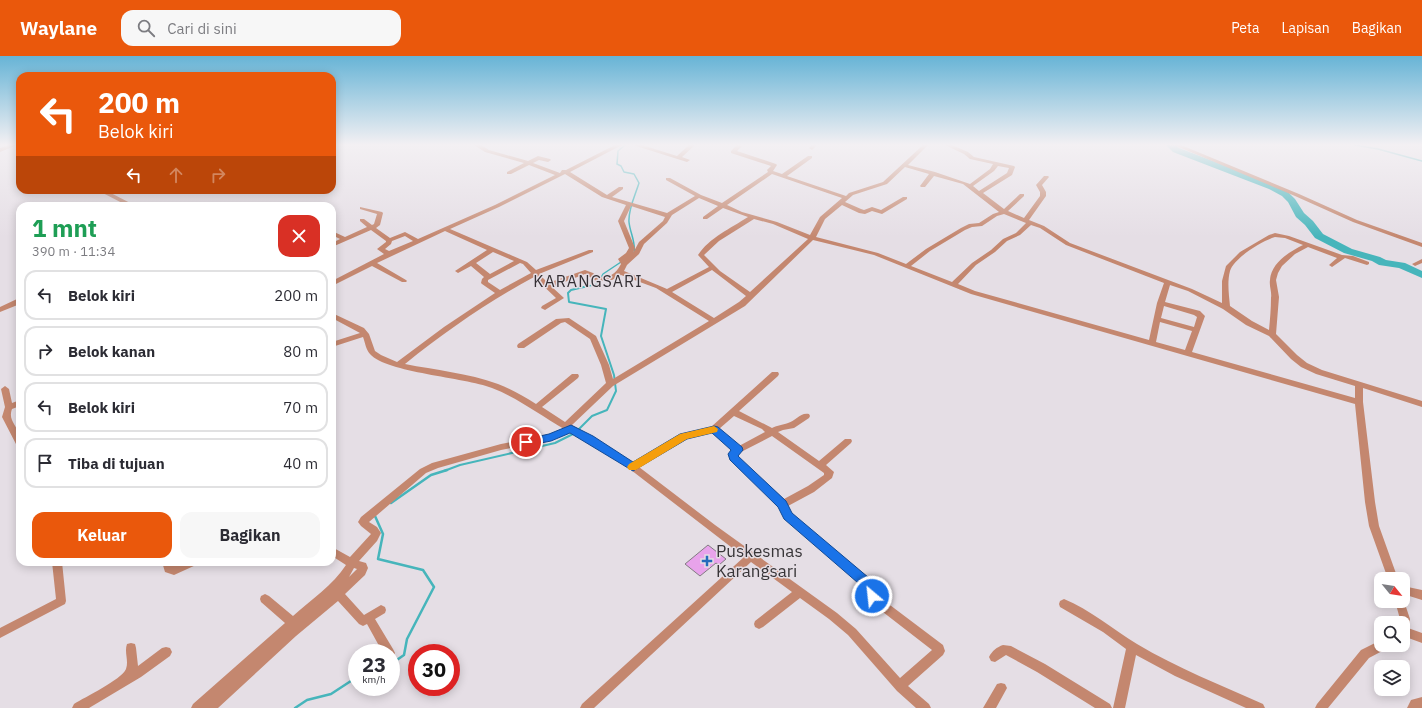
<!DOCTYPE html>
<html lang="id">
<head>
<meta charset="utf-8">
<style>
	body { margin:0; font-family:"IBM Plex Sans",sans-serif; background:#f7f7f7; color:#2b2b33; height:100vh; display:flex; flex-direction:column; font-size:15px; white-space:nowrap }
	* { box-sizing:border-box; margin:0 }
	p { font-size:13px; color:#7c7c81 }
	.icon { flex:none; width:22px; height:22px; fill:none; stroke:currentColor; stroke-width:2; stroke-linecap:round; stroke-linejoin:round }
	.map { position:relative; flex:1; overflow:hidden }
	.sheet { position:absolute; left:16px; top:146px; width:320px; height:364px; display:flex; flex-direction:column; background:#fff; border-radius:12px; box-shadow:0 2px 10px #0003 }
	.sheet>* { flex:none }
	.top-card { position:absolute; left:16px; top:16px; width:320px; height:122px; border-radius:12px; box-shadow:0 2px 10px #0003; background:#ea580c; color:#fff; overflow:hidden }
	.needle { width:26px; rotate:120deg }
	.buttons { position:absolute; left:1374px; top:516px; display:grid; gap:8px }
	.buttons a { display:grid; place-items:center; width:36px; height:36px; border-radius:8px; background:#fff; box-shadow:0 2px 10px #0003; font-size:20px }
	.speed { position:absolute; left:348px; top:588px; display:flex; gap:8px; font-size:20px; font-weight:700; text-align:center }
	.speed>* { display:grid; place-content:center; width:52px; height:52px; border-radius:50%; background:#fff; box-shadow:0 2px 10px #0003; line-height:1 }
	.speed small { font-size:10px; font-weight:400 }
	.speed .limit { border:6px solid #d22; background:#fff; color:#111 }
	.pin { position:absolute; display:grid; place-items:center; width:34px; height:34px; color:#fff; margin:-17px; border:2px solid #fff; border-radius:50%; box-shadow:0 1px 4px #0007 }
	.me { position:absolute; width:44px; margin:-22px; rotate:332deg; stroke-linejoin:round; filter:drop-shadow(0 0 3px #0008) }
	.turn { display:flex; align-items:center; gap:14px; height:84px; padding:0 16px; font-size:18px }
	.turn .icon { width:52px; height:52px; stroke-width:2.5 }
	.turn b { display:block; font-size:28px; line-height:34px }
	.lanes { display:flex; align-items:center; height:38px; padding:0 16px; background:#0003; justify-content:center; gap:20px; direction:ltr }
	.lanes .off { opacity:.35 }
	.round { display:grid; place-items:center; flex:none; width:42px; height:42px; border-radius:12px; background:#f7f7f7 }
	.head { display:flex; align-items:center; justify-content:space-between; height:68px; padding:0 16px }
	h1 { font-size:24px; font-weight:800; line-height:30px; color:#1e9e55 }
	.primary-button { display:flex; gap:8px; margin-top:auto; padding:8px 16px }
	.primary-button a { flex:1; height:46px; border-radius:12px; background:#ea580c; color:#fff; font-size:16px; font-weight:800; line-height:46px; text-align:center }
	.primary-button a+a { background:#f7f7f7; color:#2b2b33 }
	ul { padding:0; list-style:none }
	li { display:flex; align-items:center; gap:12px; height:50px; margin:0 8px 6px; padding:0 8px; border:2px solid #e1e1e2; border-radius:12px }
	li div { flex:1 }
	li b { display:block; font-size:15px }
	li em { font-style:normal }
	header { display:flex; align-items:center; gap:24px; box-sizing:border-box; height:56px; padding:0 20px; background:#ea580c; color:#fff }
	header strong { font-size:19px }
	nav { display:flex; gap:22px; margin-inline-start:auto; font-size:14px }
	.search { width:280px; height:36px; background:#f7f7f7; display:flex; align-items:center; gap:10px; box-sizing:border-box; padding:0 14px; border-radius:12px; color:#7c7c81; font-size:15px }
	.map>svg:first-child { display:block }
</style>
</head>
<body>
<header>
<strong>Waylane</strong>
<div class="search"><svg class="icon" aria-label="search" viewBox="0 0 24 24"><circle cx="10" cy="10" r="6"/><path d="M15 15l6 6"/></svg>Cari di sini</div>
<nav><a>Peta</a><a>Lapisan</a><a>Bagikan</a></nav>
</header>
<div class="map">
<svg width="1422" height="652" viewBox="0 0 1422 652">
	<rect width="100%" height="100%" fill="#e5dee5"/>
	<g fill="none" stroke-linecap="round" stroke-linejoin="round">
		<path stroke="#46b5bb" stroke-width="1.5" d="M625,89l-7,6 -1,13 4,2 3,6 10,2 5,9c-4,13 -11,26 -10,39 1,11 7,20 5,31
			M1355,89l23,4 44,12
			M584,231l14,-3 5,-10 18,-12"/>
		<path stroke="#46b5bb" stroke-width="2" d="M578,374l14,-14 15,-6 9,-19 -2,-16 -13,-39 5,-27 -37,-7 -1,-9 3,-3 17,-4
			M444,415l16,-6 95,-22 20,-10"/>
		<path stroke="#46b5bb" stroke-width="2.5" d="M391,447l40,-28 16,-5
			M375,460l8,18 -5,25 45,11 11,17 -27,52 -3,16 -13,9
			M295,652l12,-8 24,-6 26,-17"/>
		<path fill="#46b5bb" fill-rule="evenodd" d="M1166,89h10l3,3 96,37 13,7 7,7 9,14 9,8 10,13 29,15 28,8 6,3 19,3 17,8v7l-23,-10 -20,-3 -7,-4 -28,-8 -29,-15 -10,-13 -9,-8 -8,-15 -6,-6 -13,-7 -96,-37z"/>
	</g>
	<path fill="#e8a3eb" stroke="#827c82" d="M708,489l18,14 -7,6 -3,-2 -16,13 -15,-12z"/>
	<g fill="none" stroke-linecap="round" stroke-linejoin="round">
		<path fill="#c4876f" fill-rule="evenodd" d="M9,89h8l-17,7v-4z
			M474,89h7l8,5 39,11 10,-5 12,3 1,1 -3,2 -9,-2 -6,3 27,10 2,-3h4l49,-25h7l-52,27 37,23 12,-8h4v2l-11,8 55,16 28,-17 -29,-16v-2h4l31,17 21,8 46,-31 -1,-2 4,-4 -40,-13v-2l6,-6 5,1 -5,5 39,13 1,1 -4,6 9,3 26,-18h4v2l-25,18 59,20 3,-3 34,-11 40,-37h5l-20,20 27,7 35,12 20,-15 3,-5 -23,-5 -6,-5 -19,-9h7l16,7 6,5 40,9 1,1 -3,8 -29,18 21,16 16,-15h4v2l-16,15 16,7 16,-22v-4l-4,-7 8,-9h4l1,1 -7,8 4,7v4l-17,24 15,6 26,17 122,46 30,14v-22l4,-15 14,-14 29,-17 6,-2 14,3 53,19 11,1 16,6v2l-2,1 -22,-7 -13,9 -3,-2 8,-7 -29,-11 -13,7 -13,12 -4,7 -2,7 3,17 -3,37 21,21 10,8 15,7 100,31v6l-59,-19v14l12,100 4,24 19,53h-10l-19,-53 -4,-24 -10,-98 -384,-110 -97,-39 -61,-15 -68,66 -132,80 -41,39 21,12 40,26 48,-29 30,-7 61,-55h6l1,2 -1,2 -39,35 33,17c6,-3 10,-3 16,-5 8,-2 12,-11 21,-9l1,2 -1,2 -15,10 -11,2 -5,2 41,29 26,-22h6l1,2 -1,2 -25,22 8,7 -2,6 -18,14 -26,14 4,8 83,69 3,13 65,49 2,6 -2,4 -35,31 21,18 2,4h-15l-19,-17 -49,-56 -19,-16 -29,-21 -37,29 -4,2 -4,-2 -1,-3 1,-3 37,-29 -41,-30 -157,146h-14l2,-4 162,-147 -126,-97 -47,-28 -20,8 -50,10 -63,18 -12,5 -57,49 8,5 4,6 -4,8 -18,20 7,2 2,5 -3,7 -20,19 19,21 17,-10 4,2 1,3 -1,3 -10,6 18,30 2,4 -2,4h-2v-4h-8l-16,-29 -4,2 -4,-2 -21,-23 -42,35 -78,72h-27l2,-4 92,-81 -24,-21 -1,-3 1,-3 4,-2 4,2 24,20c18,-16 40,-31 53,-51l-14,-9v-9l18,10 21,-23 -10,-8 -3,-4 3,-5 59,-48 12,-6 69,-19 48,-10 15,-5c-24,-14 -46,-31 -72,-41 -28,-11 -105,-15 -122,-34 -4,-4 -5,-12 -7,-17l-31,10v-5l28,-9 -28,-15v-5l32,15 5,6 6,17 6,4 16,7 47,-35 51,-34 -13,-9 -1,-1 1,-4 2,-2 -13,-11 -13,7 -3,-2 32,-21 -42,-19 -68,32 29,17 1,1 -1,1h-4l-30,-16 -40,20v-5l52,-27 -7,-5 9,-7v-1l-15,-11 -39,17v-4l8,-4 -8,-4v-4l13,6 22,-10 -7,-6v-2h4l8,6 2,-1 3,-10 -17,-5v-2l22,5 1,1 -3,12 -4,3 14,10 15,-6 13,7 77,-34 60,-30 -26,-10 -18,9h-4v-2l17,-9 -39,-11zM998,110l11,2 -2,5 -28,18 -6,-5 21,-15zM905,111l24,7 -9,12 1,1h4l9,-11 29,8 36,28 -6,2 -14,9 -10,1 -8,4 -35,21 -20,15 -28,-11 -62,-16 9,-18 17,-14 17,8 6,1 7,-3 10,3 25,-15v-2h-4l-22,13 -9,-3 -8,3 -3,-1 -16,-7 8,-7 34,-11zM565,118l37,23 24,8 -8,16 11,27 -3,5 -8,6 3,5c-6,11 -11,13 -23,13l-5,-4 -8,-3 -37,13 -9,-9 54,-22v-2h-4l-53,20 -9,-8 -77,-33 49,-22zM772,118l70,24 -22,19 -10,18 -33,-13 -35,-10 -15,-7zM699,142l19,8 -15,11v2h4l16,-11 25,9c-17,11 -39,21 -50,38l11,12 -42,22 -7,-3 -36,-15 3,-6 12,-11 5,-10 23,-21 5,-8zM631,150l34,11 -2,4 -24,21 -6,11 2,-5 -11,-27zM1004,158l22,9 -10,10 -13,6 -12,11 -19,13 -20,19 -41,-16 19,-15 35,-21 7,-3 10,-1 15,-10zM754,163l19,5 35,15 -58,53 -30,-21 -16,-16 15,-14zM1031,169l9,3 26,17 98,38 -7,20 -8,37 -174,-49 -17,-7 18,-19 19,-13 12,-11 13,-6zM405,180l8,5 -24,10 -4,-2 6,-5 1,-3zM1275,181l10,1 18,7c-14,7 -32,18 -33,35 -1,6 2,12 1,18 0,11 -1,21 -2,32l-17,-9 -22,-15c-1,-11 -3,-24 0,-35 4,-13 32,-30 45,-34zM493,196l21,9 -24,13 -14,-11zM520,207l3,1 8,9 -31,17 -12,-8v-2zM712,214l34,26 -7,6 -25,16 -42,-26zM585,218l11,7 16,-1 9,-5 35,13 53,33 -96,58 -4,-14 -13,-29 -27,-18 -13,1 -38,25 -1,2 1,2h6l37,-25 4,-1 25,17 11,26 5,18 -41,39 -23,-15 36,-29 1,-2 -1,-2h-6l-36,30c-13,-8 -25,-15 -38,-20 -30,-11 -63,-14 -93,-20 41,-33 83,-62 129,-87l22,21 -14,8 -1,2 4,2 19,-12 -12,-11zM1170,229l18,6 35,18 23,16 23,11 22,23 10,8 15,7 39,12v12l-163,-46 13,-36 -5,-5 -35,-9zM1164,250l30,9 3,2 -3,10 -33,-9zM1160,266l32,9 -7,19 -29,-8zM734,360l28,13 3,3 -26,14 -20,-17zM712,376l20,18 -3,4 1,5 49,47 6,13 81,69 1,8 3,6 62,48 -32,28 -44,-49 -19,-16 -122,-88 -76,-58 48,-28zM772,380l52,37v2l-16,11 -24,13 -47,-43 4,-4zM354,512l3,1 -8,8z
			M633,89h9l35,11 12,-11h6l-13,12 8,3 -3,2z
			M812,89h5l-5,5 -3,-2z
			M1174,89h7l118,49 58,26 65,23v4l-69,-25 -58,-26z
			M97,134h8l31,16h-8z
			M1422,203v4l-7,3 -3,-2z
			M17,243h3v5l-20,8v-5z
			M5,330l4,3 3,14 8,-3v6l-8,3c-4,11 4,15 7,25 2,3 1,9 1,13l-3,-1 -15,-29 3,-10 -4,-18z
			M52,506h10l4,39 -1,3 -65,34v-10l56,-29z
			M162,506h10l2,4 8,-4h15l-1,3 -22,10 -9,-3z
			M1403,530l19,4v10l-19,-6z
			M1403,542l7,21 -2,9 14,5v10l-19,-7v-13h-4l1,-4 -5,-18h8z
			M1064,543c25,10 50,31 73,45 40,24 84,41 126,60l2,4h-19l-71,-32 -39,-21 -11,53h-12l13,-59 -23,-17 -43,-25 -1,-3 1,-3z
			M1381,584v5h6l-1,4 -17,9 -41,50h-13l2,-4 44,-54z
			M131,587l4,1 1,4 2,18 24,-18 4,-1 4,1 2,4 -2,4 -29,21 -52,31h-17l2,-4c11,-7 47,-24 52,-35 3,-8 -2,-17 1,-25z
			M1003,589l8,1 34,18 65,40 2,4h-17l-58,-36 -31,-17 -11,7 -4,-1 -2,-4c3,-6 8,-10 14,-12z
			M1001,627l4,1 2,4 -11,20h-13l14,-24z
			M1422,641v11h-15l4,-8z"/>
	</g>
	<linearGradient id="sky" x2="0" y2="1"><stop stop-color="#67b4d6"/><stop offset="0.49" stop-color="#f3f0f3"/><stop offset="1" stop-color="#f3f0f3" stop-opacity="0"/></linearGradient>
	<rect width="1422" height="181" fill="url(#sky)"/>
	<path fill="#1a73e8" stroke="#114b97" d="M571,369l22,11 40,26 47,-28 34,-8 4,1 24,20 1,3 -5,6 48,45 6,12 83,70 3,13 -2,4 -4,2 -4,-2 -3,-11 -81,-70 -6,-12 -48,-47 -2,-6 3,-4 -19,-17 -25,6 -54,32 -63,-38 -19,8 -25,5 -4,-1 -1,-3 1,-2 27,-6z"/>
	<path fill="#f59e0b" d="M714,370l4,3 -1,3 -30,7 -51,31h-7l-2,-3 2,-3 51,-30z"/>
	<path fill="#256bbc" stroke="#e5dee5" stroke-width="1.5" d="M705 499h4v4h4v4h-4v4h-4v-4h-4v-4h4z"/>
	<g text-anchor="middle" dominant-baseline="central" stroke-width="3" stroke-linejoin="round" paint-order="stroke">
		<g font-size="16" letter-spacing="1" fill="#342f34" stroke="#e5dee5">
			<text x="588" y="225">KARANGSARI</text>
		</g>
		<g font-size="17" fill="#383538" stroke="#e5dee5" text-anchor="start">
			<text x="716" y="495">Puskesmas<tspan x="716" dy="20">Karangsari</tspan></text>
		</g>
	</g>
</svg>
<div class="buttons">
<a><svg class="needle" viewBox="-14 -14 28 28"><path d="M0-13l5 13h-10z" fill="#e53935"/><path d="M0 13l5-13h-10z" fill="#7c7c81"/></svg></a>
<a><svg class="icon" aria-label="search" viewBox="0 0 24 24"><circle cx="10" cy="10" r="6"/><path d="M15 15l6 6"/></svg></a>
<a><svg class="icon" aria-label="layers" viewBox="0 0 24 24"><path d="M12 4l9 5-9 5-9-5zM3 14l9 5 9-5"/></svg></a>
</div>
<div class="speed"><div>23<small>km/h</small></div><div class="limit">30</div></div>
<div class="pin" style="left:526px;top:386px;background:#d93025"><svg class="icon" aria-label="arrive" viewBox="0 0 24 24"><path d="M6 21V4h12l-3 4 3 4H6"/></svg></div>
<svg class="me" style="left:872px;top:540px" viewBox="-20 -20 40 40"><circle r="17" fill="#1a73e8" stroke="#fff" stroke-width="3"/><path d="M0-11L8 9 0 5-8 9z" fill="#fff"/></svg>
<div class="top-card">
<div class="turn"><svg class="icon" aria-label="left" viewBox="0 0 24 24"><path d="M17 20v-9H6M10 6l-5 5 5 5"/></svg><div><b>200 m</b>Belok kiri</div></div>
<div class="lanes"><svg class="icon" aria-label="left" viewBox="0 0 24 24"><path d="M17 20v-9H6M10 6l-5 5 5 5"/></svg><svg class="icon off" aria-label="ahead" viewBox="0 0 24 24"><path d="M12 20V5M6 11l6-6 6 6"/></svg><svg class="icon off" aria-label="right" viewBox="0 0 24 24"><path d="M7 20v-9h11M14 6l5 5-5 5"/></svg></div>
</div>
<section class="sheet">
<div class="head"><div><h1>1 mnt</h1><p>390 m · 11:34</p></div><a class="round" style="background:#d93025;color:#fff"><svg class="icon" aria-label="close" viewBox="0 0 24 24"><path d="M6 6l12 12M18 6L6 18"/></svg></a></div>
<ul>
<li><svg class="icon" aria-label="left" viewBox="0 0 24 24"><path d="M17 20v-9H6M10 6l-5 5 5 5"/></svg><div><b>Belok kiri</b></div><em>200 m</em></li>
<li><svg class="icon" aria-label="right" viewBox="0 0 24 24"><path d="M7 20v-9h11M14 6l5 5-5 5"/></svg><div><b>Belok kanan</b></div><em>80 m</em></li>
<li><svg class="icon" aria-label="left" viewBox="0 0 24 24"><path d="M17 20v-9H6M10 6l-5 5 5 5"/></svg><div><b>Belok kiri</b></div><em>70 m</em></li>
<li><svg class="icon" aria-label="arrive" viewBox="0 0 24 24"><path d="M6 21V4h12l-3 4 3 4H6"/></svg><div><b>Tiba di tujuan</b></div><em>40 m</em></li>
</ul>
<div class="primary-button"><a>Keluar</a><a>Bagikan</a></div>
</section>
</div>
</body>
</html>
